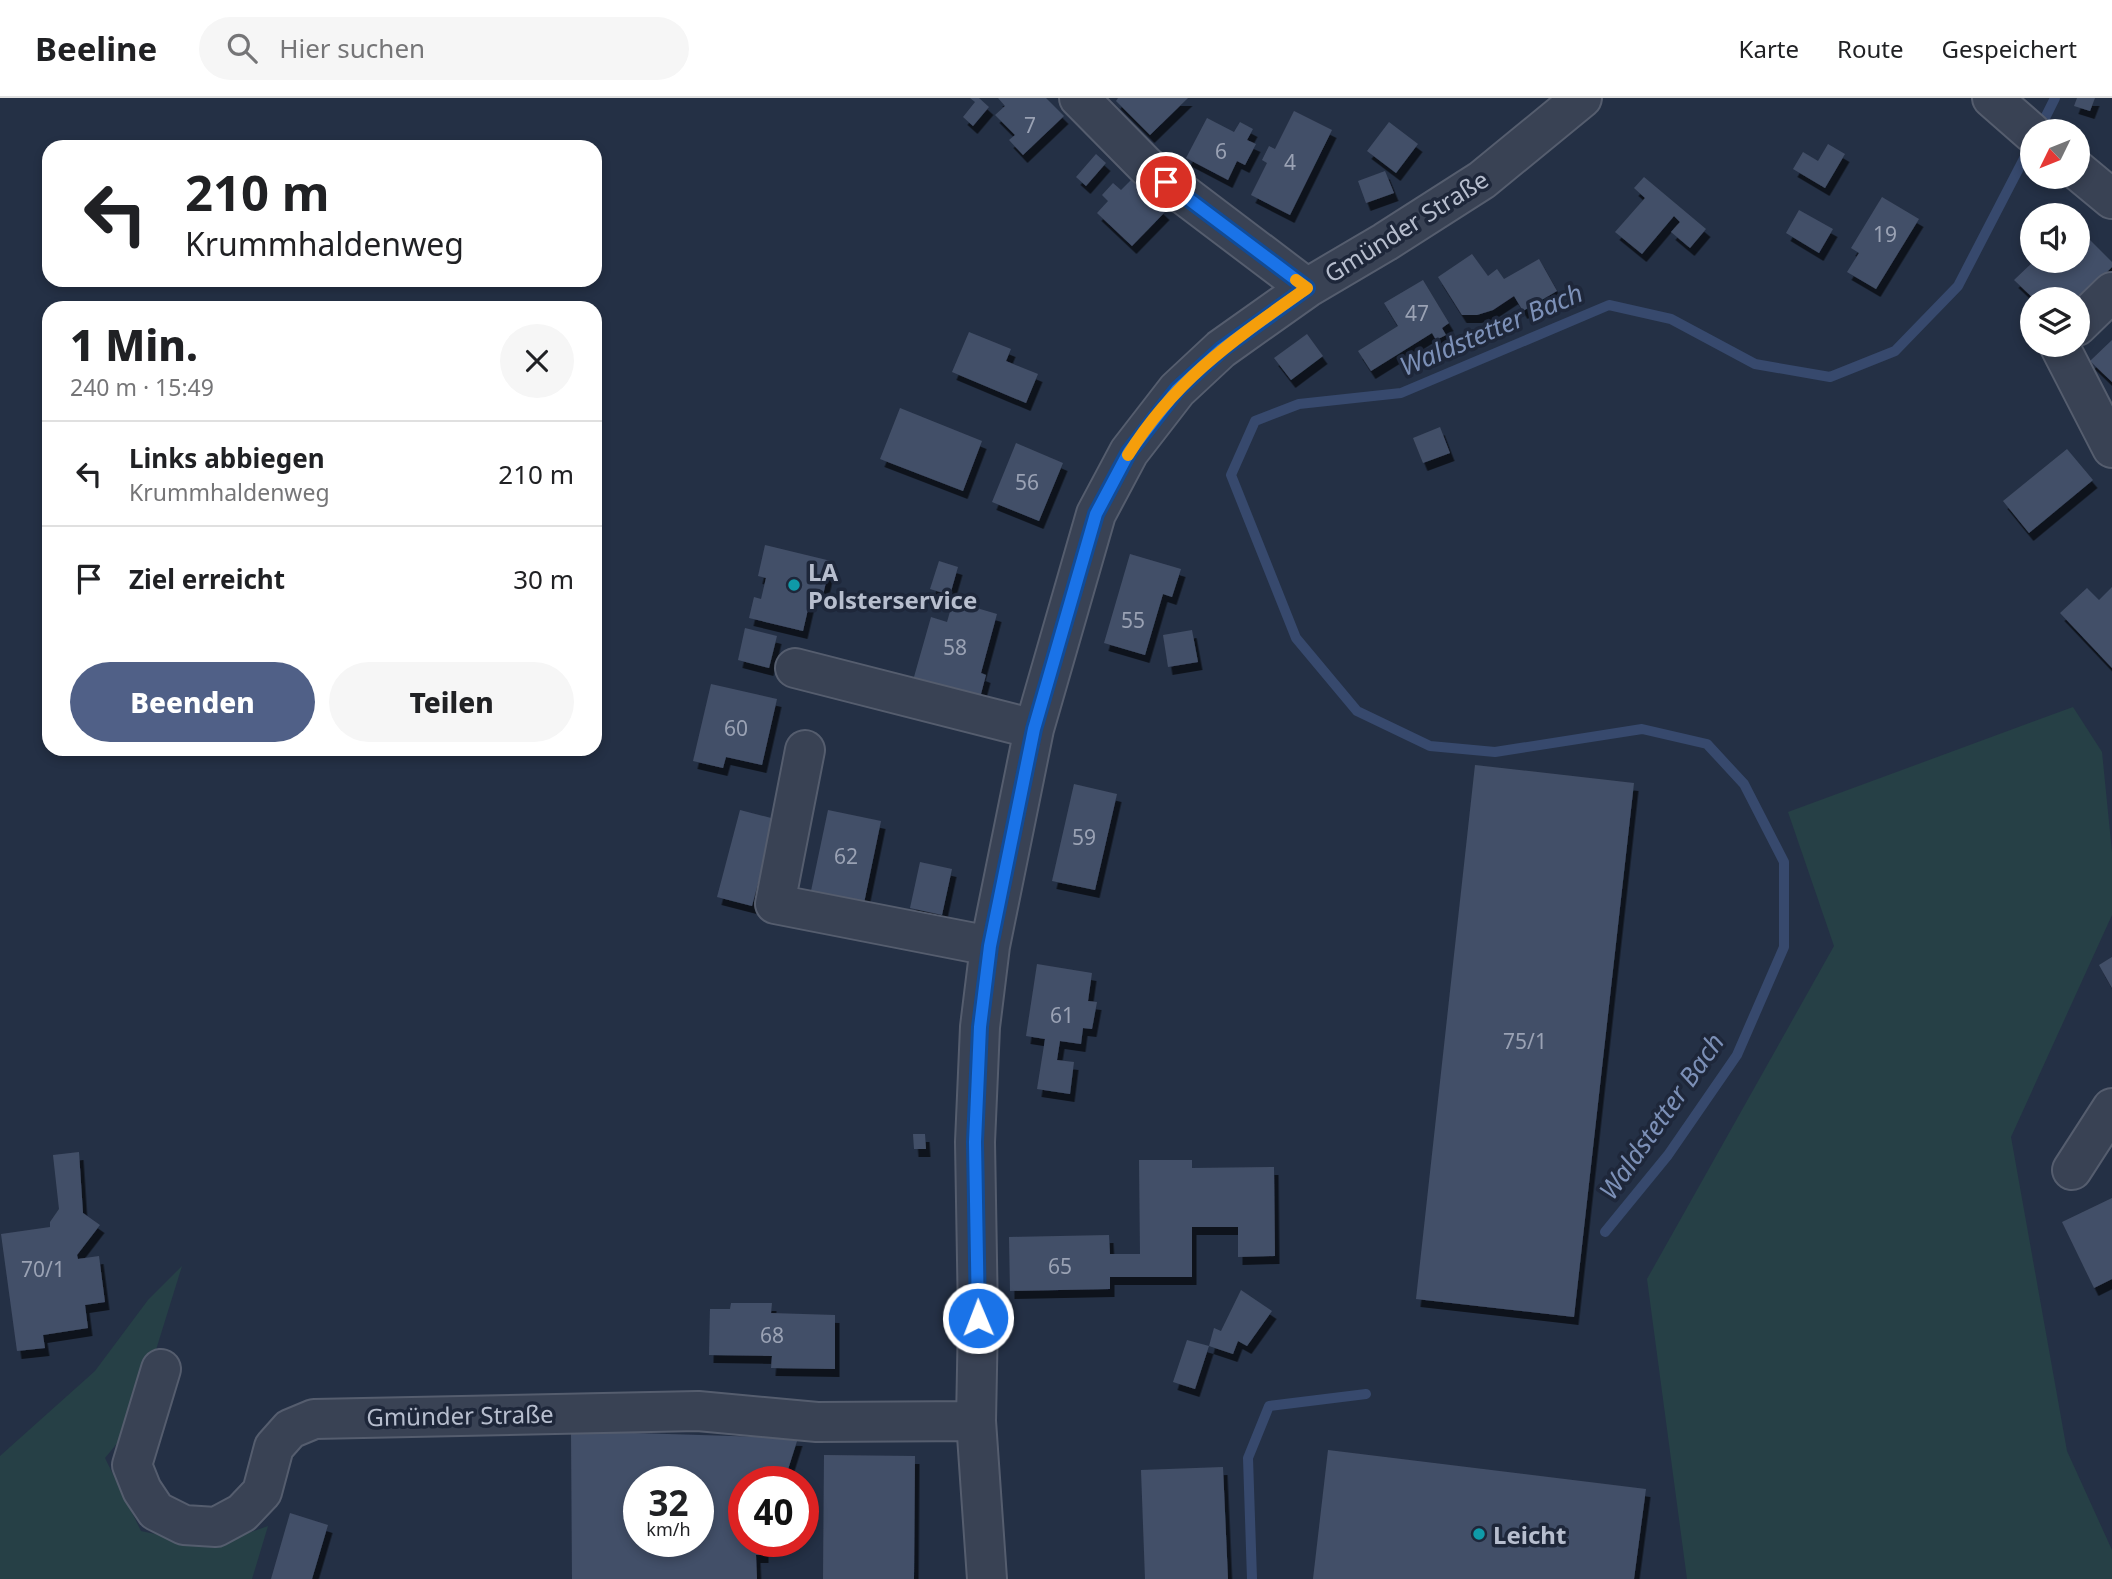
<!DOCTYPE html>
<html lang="de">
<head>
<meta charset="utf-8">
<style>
	body { margin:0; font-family:"Noto Sans",sans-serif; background:#f6f6f6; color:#202124; height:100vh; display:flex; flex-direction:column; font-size:26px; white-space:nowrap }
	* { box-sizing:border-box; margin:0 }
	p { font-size:23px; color:#757577 }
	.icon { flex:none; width:38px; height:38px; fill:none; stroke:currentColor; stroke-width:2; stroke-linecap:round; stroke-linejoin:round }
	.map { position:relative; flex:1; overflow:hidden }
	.panel { position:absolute; left:42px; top:203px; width:560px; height:455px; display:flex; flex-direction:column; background:#fff; border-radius:21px; box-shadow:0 4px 10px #0003 }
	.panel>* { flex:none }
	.hud { position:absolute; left:42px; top:42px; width:560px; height:147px; border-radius:21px; box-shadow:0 4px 10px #0003; background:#fff; color:#202124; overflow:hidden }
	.needle { width:46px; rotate:227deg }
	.buttons { position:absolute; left:2020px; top:21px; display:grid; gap:14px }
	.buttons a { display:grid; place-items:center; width:70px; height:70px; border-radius:50%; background:#fff; box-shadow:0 4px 10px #0003; font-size:35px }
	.speed { position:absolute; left:623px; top:1368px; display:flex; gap:14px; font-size:35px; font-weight:700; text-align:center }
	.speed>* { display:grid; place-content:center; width:91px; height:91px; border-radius:50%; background:#fff; box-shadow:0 4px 10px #0003; line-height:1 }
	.speed small { font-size:18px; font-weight:400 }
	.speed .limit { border:10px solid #d22; background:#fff; color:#111 }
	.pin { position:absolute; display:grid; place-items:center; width:60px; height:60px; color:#fff; margin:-30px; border:4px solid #fff; border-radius:50%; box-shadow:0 2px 7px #0007 }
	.me { position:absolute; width:77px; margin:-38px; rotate:359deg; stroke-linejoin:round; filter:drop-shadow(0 0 5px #0008) }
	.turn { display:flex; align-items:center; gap:24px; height:147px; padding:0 28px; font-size:32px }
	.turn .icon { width:91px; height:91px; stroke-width:2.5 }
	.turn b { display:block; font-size:49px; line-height:60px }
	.round { display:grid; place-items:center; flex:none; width:74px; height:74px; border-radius:37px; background:#f6f6f6 }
	.headline { display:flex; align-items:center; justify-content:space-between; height:119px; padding:0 28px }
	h1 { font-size:42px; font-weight:800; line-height:52px }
	.cta { display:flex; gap:14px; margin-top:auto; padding:14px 28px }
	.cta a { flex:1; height:80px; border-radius:42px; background:#506087; color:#fff; font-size:28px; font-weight:800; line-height:80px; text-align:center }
	.cta a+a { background:#f6f6f6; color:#202124 }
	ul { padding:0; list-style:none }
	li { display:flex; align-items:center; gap:21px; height:105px; padding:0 28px; border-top:2px solid #e0e0e0 }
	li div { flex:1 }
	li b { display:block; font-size:26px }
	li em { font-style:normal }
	header { display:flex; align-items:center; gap:42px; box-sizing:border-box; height:98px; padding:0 35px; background:#fff; border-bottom:2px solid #e0e0e0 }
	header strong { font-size:33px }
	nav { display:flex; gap:38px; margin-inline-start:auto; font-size:24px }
	.search { width:490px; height:63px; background:#f6f6f6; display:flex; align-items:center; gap:18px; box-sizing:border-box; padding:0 24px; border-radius:38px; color:#757577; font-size:26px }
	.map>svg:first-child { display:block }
</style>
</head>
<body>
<header>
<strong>Beeline</strong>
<div class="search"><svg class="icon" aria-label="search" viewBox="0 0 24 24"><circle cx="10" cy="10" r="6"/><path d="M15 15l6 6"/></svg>Hier suchen</div>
<nav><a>Karte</a><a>Route</a><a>Gespeichert</a></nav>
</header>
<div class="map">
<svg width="2112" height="1481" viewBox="0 0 2112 1481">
	<defs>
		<filter id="shadow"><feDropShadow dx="4.5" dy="8" stdDeviation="0" flood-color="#0009"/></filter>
	</defs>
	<rect width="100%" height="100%" fill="#243045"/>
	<path fill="#264046" d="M2073,609l29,45 10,100v63l-101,222 56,314 45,99v29h-425l-40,-300 187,-333 -46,-134z
		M182,1168l-49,158 -28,34 36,73 70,15 57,-20 -16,53h-252v-123l95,-85 53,-71z"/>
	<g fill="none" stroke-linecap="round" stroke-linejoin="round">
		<path stroke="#37496d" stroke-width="10" d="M2039,32l16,-32
			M1605,1134l63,-77 69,-100 47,-108v-85l-40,-78 -37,-40 -65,-15 -147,23 -65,-6 -73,-35 -61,-73 -65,-163 24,-54 44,-17 102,-11 208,-88 62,14 84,45 75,13 65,-26 63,-65 74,-143
			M1252,1481l-4,-121 21,-52 97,-12"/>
	</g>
	<path fill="#434f67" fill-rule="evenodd" filter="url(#shadow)" d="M970,0h9l10,9 -16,19 -10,-9 12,-15z
		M998,0h48l18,18 -41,39 -14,-15 6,-5 -20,-20 10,-9z
		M1118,0h70l-38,37 -34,-34z
		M2077,0h18l-5,13 -16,-5z
		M1294,13l38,19 -42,85 -39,-20 16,-32 -5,-3 7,-14 6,3z
		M1207,20l27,14 6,-10 13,7 -6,11 9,4 -11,21 -8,-4 -9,19 -42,-22z
		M1389,24l29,22 -22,29 -29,-22z
		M1828,46l17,10 -20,34 -32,-19 10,-17 15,9z
		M1096,56l10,9 -20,23 -10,-9z
		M1385,73l9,22 -28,10 -8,-22z
		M1644,79l62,52 -16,19 -19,-16 9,-10 -6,-6 -32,38 -27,-22 30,-34 -11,-10z
		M1131,82l34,32 -33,34 -35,-33 11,-12 -6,-6 11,-12 8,7z
		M1882,99l37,22 -43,70 -29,-17 12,-19 -8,-5z
		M1799,112l34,19 -14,24 -33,-20z
		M2077,129l35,35v5l-35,35v-3h-43l-20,-19 20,-19h43z
		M1472,156l16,22 9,-7 7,10 35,-20 18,32 -34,20 -9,-15 -21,14 -16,5h-15l-24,-38z
		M1423,182l26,43 -7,5 4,7 -10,5 -4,-7 -61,38 -13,-20 40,-25 -14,-23z
		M969,234l42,17 -5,12 32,13 -12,29 -74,-31z
		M1307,236l16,22 -32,24 -17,-22z
		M2112,242v42l-22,-21z
		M900,310l82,33 -19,50 -83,-32z
		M1440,329l10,26 -27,10 -10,-25z
		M1016,345l47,20 -24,58 -47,-19z
		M2067,351l26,31 -64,53 -26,-32z
		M765,447l66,16 -8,34 -11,-3 -9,39 -54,-13 5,-21 7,2 5,-21 -8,-2z
		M1130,456l51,15 -9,28 -9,-3 -18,61 -41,-12z
		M939,463l19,6 -8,28 -20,-6z
		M2112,489v81l-52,-55 27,-25 12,12z
		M953,503l44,13 -16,59 5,2 -9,34 -65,-25 19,-67 16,5z
		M745,530l32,8 -8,32 -31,-8z
		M1192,532l6,32 -30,5 -5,-32z
		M711,586l66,15 -15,66 -36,-8 -3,11 -30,-7z
		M1475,667l159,18 -60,534 -158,-18z
		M1074,686l43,10 -22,96 -43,-9z
		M740,712l35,9 -23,87 -35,-9z
		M828,712l53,11 -17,82 -53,-12z
		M920,764l32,7 -10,46 -32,-7z
		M2112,859v31l-13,-23z
		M1037,866l55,9 -4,28 9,1 -5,27 -9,-1 -2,16 -21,-3 -3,19 17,2 -4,32 -33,-5 8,-50 -19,-3z
		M913,1036h12l1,15h-12z
		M79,1054l4,61 17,12 -23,30 1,4 21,-3 6,46 -20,3 3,23 -45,7 2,13 -28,3 -16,-117 49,-7v-5l9,-13 -6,-54z
		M1139,1062h53v8l82,-1 1,89 -37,1v-30h-46v50h-82v12l-100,2 -1,-54 100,-2 1,19h30z
		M2112,1100v81l-18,9 -32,-66z
		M1241,1192l31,21 -25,35 -9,-5 -5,13 -24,-8 -14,43 -22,-7 14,-42 22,6 5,-18 7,3z
		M731,1205h41l-1,10 64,2v54l-64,-1 1,-12 -63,-1 1,-46h20z
		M571,1333l227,7 -14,44h-40v60h20v13h-8l1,24h-185zM639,1384h59v60h-59z
		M1328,1352l318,39 -12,90h-321z
		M824,1357l91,1 -1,123h-91z
		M1223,1369l5,112h-83l-4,-109z
		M290,1415l38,12 -16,54h-41z"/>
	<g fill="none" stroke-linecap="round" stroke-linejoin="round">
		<defs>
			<path id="minor" d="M1079,0l67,68 161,122
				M1992,0l40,35
				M2077,72l35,29
				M2077,228l35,-34
				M2059,247l53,103
				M795,570l239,61
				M805,652l-30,154 215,42
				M2072,1072l40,-62
				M161,1271l-29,96 10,25 14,21 28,14 32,2 26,-14 20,-21 12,-45 16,-18 24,-10 384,-8 119,11 159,-1
				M987,1481l-11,-158 2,-103 -3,-176 5,-115 10,-81 44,-217 62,-215 33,-62 48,-62 44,-41 86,-61 78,-46 97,-62 100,-82"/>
		</defs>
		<use href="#minor" stroke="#555d6e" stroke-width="42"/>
		<use href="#minor" stroke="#394254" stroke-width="38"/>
	</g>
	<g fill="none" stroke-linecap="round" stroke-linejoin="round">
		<defs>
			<path id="route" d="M978,1220l-3,-176 5,-115 10,-81 44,-217 62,-215 33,-62 48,-62 45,-41 85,-61 -141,-106"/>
		</defs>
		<use href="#route" stroke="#114b97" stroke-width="18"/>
		<use href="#route" stroke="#1a73e8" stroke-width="12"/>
		<path stroke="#f59e0b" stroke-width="12" d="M1128,357c48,-77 107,-116 179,-167l-11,-8"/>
	</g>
	<g fill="#0f9aa8" stroke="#1e273a" stroke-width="2.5">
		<circle cx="794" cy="487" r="7"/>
		<circle cx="1479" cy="1436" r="7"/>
	</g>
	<g text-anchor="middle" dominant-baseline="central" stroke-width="7" stroke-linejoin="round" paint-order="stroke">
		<g font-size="21" fill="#9aa2b4">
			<text x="1030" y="27">7</text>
			<text x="1221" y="53">6</text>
			<text x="1290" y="64">4</text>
			<text x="1885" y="136">19</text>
			<text x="1417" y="215">47</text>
			<text x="1027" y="384">56</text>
			<text x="1133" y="522">55</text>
			<text x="955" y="549">58</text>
			<text x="736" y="630">60</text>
			<text x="1084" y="739">59</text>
			<text x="846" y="758">62</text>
			<text x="1062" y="917">61</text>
			<text x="1525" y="943">75/1</text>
			<text x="1060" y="1168">65</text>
			<text x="43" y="1171">70/1</text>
			<text x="772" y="1237">68</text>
		</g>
		<g font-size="24" fill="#b7bece" stroke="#1e273a">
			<text transform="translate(1406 128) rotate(-32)">Gmünder Straße</text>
			<text transform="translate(460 1317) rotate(-1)">Gmünder Straße</text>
		</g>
		<g font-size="24" font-weight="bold" fill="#b7bece" stroke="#1e273a" text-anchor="start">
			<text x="808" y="473">LA<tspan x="808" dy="28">Polsterservice</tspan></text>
			<text x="1493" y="1436">Leicht</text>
		</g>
		<g font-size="26" font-style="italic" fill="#7c90b7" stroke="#1e273a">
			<text transform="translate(1491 231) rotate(-23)">Waldstetter Bach</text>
			<text transform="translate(1661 1018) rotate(-55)">Waldstetter Bach</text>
		</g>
	</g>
</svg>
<div class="buttons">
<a><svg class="needle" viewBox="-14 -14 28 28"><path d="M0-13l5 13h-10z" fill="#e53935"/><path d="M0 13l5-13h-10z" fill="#757577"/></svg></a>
<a><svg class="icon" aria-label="sound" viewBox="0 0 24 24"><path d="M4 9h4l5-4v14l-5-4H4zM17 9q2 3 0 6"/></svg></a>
<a><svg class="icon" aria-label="layers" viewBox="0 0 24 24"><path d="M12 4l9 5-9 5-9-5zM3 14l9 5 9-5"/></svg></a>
</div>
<div class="speed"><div>32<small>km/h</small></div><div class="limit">40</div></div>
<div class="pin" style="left:1166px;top:84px;background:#d93025"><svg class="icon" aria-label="arrive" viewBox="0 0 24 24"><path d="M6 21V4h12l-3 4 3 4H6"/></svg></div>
<svg class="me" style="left:978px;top:1220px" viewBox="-20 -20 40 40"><circle r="17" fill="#1a73e8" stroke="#fff" stroke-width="3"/><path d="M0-11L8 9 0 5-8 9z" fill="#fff"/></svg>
<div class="hud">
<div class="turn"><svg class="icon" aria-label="left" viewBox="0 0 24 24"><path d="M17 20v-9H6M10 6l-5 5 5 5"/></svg><div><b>210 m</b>Krummhaldenweg</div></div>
</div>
<section class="panel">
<div class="headline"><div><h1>1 Min.</h1><p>240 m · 15:49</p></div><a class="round"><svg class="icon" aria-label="close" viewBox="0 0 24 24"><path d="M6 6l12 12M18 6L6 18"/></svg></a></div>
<ul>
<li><svg class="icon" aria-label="left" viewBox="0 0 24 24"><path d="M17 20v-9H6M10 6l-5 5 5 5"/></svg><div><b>Links abbiegen</b><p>Krummhaldenweg</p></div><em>210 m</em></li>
<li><svg class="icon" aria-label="arrive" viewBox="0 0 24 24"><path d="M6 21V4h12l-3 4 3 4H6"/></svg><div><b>Ziel erreicht</b></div><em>30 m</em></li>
</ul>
<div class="cta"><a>Beenden</a><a>Teilen</a></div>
</section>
</div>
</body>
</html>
